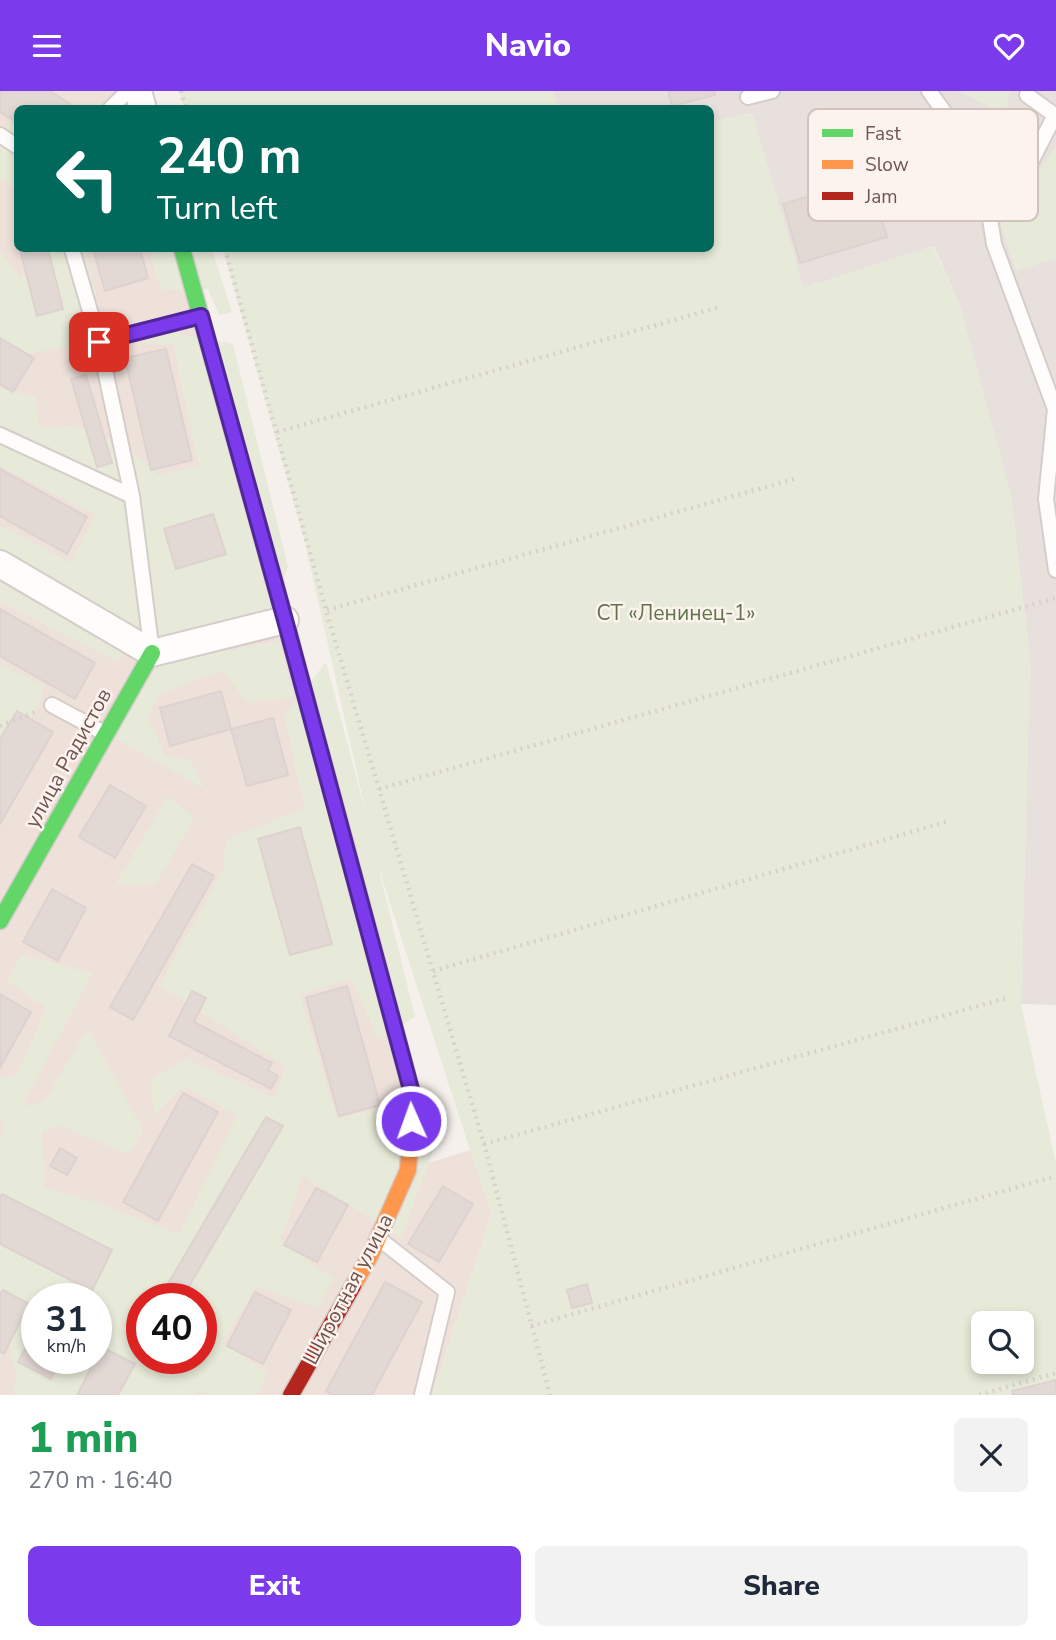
<!DOCTYPE html>
<html lang="en">
<head>
<meta charset="utf-8">
<style>
	body { margin:0; font-family:"Nunito Sans",sans-serif; background:#f2f2f3; color:#1f2937; height:100vh; display:flex; flex-direction:column; font-size:26px; white-space:nowrap }
	* { box-sizing:border-box; margin:0 }
	p { font-size:23px; color:#747a83 }
	.icon { flex:none; width:38px; height:38px; fill:none; stroke:currentColor; stroke-width:2; stroke-linecap:round; stroke-linejoin:round }
	.map { position:relative; height:1304px; overflow:hidden }
	.side { display:flex; flex-direction:column; background:#fff; flex:1 }
	.side>* { flex:none }
	.top-card { position:absolute; left:14px; top:14px; width:700px; height:147px; border-radius:10px; box-shadow:0 4px 10px #0003; background:#00695c; color:#fff; overflow:hidden }
	.tools { position:absolute; left:971px; top:1220px; display:grid; gap:14px }
	.tools a { display:grid; place-items:center; width:63px; height:63px; border-radius:10px; background:#fff; box-shadow:0 4px 10px #0003; font-size:35px }
	.speed { position:absolute; left:21px; top:1192px; display:flex; gap:14px; font-size:35px; font-weight:700; text-align:center }
	.speed>* { display:grid; place-content:center; width:91px; height:91px; border-radius:50%; background:#fff; box-shadow:0 4px 10px #0003; line-height:1 }
	.speed small { font-size:18px; font-weight:400 }
	.speed .limit { border:10px solid #d22; background:#fff; color:#111 }
	.pin { position:absolute; display:grid; place-items:center; width:60px; height:60px; color:#fff; margin:-30px; border-radius:14px; box-shadow:0 4px 10px #0006 }
	.me { position:absolute; width:77px; margin:-38px; rotate:358deg; stroke-linejoin:round; filter:drop-shadow(0 0 5px #0008) }
	.turn { display:flex; align-items:center; gap:24px; height:147px; padding:0 28px; font-size:32px }
	.turn .icon { width:91px; height:91px; stroke-width:2.5 }
	.turn b { display:block; font-size:49px; line-height:60px }
	.round { display:grid; place-items:center; flex:none; width:74px; height:74px; border-radius:10px; background:#f2f2f3 }
	.head { display:flex; align-items:center; justify-content:space-between; height:119px; padding:0 28px }
	h1 { font-size:42px; font-weight:800; line-height:52px; color:#1e9e55 }
	.primary-button { display:flex; gap:14px; margin-top:auto; padding:14px 28px }
	.primary-button a { flex:1; height:80px; border-radius:10px; background:#7c3aed; color:#fff; font-size:28px; font-weight:800; line-height:80px; text-align:center }
	.primary-button a+a { background:#f2f2f3; color:#1f2937 }
	header { display:flex; justify-content:space-between; align-items:center; height:91px; padding:0 28px; background:#7c3aed; color:#fff; font-size:32px; font-weight:800 }
	.map>svg:first-child { display:block }
</style>
</head>
<body>
<header><svg class="icon" aria-label="menu" viewBox="0 0 24 24"><path d="M4 6h16M4 12h16M4 18h16"/></svg>Navio<svg class="icon" aria-label="heart" viewBox="0 0 24 24"><path d="M12 20l-8-8c-3-5 5-10 8-4 3-6 11-1 8 4z"/></svg></header>
<div class="map">
<svg width="1056" height="1304" viewBox="0 0 1056 1304">
	<rect width="100%" height="100%" fill="#f6f0ec"/>
	<path fill="#eee1da" fill-rule="evenodd" d="M0,0h138l5,17 -125,1v140h164l231,848 -4,72 61,-19 22,63 -60,182h-432zM37,1208h59v59h-59zM142,1208h59v59h-59z"/>
	<path fill="#e8e0dd" d="M553,0h503v914l-35,-1 9,-344 -19,-164 -51,-189 -26,-61 -131,42 -51,-175 -41,9 -1,-13 -152,-1z"/>
	<path fill="#e7ead8" fill-rule="evenodd" d="M179,0h374l5,17 -374,1z
		M959,0h51l-5,25z
		M752,22l51,175 130,-42 27,61 51,189 19,164 -9,344 35,160v231h-624l60,-182 -22,-63 -92,-284 37,151 -37,23 -26,-62 -52,17 37,124 91,-25 8,49 -35,95 -99,-63 -22,68 54,35 -17,30 -61,-22 -33,57 44,30 -10,22h-49l-10,-4 -3,4h-182l3,-19 -16,-75v-163l5,-11 -5,-13v-36l17,-2 29,-68 -39,-27 14,-26 71,18 -70,133 22,-4 44,-74 55,103 -15,23 -67,-28 -19,5 2,56 59,18 76,29 58,-118 -53,-30 -30,30 -3,-37 35,-20 89,39 10,-32 -126,-81 64,-114 3,-31 79,-32 -21,-92 42,-54 42,160 -63,-279 -82,-294h487l1,-127zM37,1208h59v59h-59zM142,1208h59v59h-59zM984,1232h38v38h-38z
		M9,32l8,4v62l-17,-10v-47z
		M1056,55v112l-40,13 -15,-46z
		M43,158h41l12,46 -27,51 -69,13v-108l21,28z
		M149,158h63l20,63 -13,3 -11,-26 -47,1z
		M162,240l71,13 55,223 -20,48 -105,24 -57,-21 -106,-67v-26l71,38 24,-48 -95,-49v-78l35,9 4,30 38,-1 54,25 27,24 41,-9 -26,-122 -33,-1z
		M0,484l128,73 -12,13 -116,-60z
		M279,550l15,57 -47,4 -25,-32 -63,24 -12,22 19,40 25,5 14,28 -90,-51 43,-76z
		M0,573l44,22 -5,18 -39,61z
		M168,705l26,22 -38,66h-40z"/>
	<path fill="#e2d8d4" stroke="#ded2cf" stroke-width="2" d="M0,0h50l20,13 -3,5h-49v14l-18,-11z
		M668,0h46l1,4 -43,11z
		M870,87l17,59 -87,26 -17,-59z
		M20,158h28l15,60 -26,7z
		M93,158h47l8,29 -43,13z
		M0,247l34,20 -21,34 -13,-8z
		M166,258l26,111 -41,10 -26,-112z
		M86,284l26,88 -15,4 -26,-88z
		M0,378l87,48 -20,37 -67,-38z
		M213,423l13,40 -50,15 -12,-40z
		M0,518l95,54 -20,36 -75,-43z
		M221,600l10,38 -61,17 -10,-38z
		M17,620l36,21 -53,92v-85z
		M273,627l15,57 -41,11 -16,-57z
		M110,694l36,21 -31,52 -36,-21z
		M300,736l32,117 -42,11 -32,-116z
		M192,773l22,12 -81,144 -23,-13z
		M52,798l34,19 -28,53 -35,-19z
		M347,895l33,119 -41,11 -33,-118z
		M192,900l14,7 -12,24 78,41 -4,7 10,6 -7,13 -102,-53z
		M0,903l31,18 -31,56z
		M183,1002l35,19 -60,109 -35,-19z
		M266,1026l17,9 -95,162 14,8 -2,3h-41z
		M60,1057l17,10 -10,17 -17,-9z
		M443,1095l30,18 -34,58 -31,-18z
		M316,1097l32,17 -31,57 -33,-17z
		M2,1103l110,56 -20,41 -92,-47v-47z
		M385,1191l37,20 -50,93h-39l-7,-4z
		M587,1193l5,19 -20,5 -5,-18z
		M3,1199l26,14 -25,50 -4,-2v-57z
		M255,1201l36,18 -28,54 -36,-18z
		M37,1236v31h25l-11,21 -33,-17z
		M102,1256l33,17 -17,31h-41z
		M1056,1289v15h-43l-1,-4z"/>
	<g fill="none" stroke-linecap="round" stroke-linejoin="round">
		<defs>
			<path id="lane" d="M929,0l34,47 27,81 4,25 61,165 -9,90 10,71
				M1027,4l29,21
				M748,6l24,-6
				M110,18l18,-18
				M0,44l18,12
				M990,128l21,-18 44,-86
				M72,158l27,93
				M0,344l132,61
				M152,562l-20,-157 -33,-154 100,-25
				M52,614l54,29
				M378,1147l69,54 -25,103"/>
			<path id="street" d="M138,0l5,18
				M0,473l152,89 133,-33"/>
			<path id="fast" d="M182,158l103,371 59,219
				M0,830l152,-268"/>
			<path id="slow" d="M344,748l69,258 -5,73 -37,84 -18,32"/>
			<path id="jam" d="M291,1304l62,-109"/>
		</defs>
		<use href="#lane" stroke="#d5cdca" stroke-width="18"/>
		<use href="#street" stroke="#d5cdca" stroke-width="30"/>
		<use href="#fast" stroke="#d4cbc8" stroke-width="19"/>
		<use href="#slow" stroke="#d4cbc8" stroke-width="19"/>
		<use href="#jam" stroke="#d4cbc8" stroke-width="19"/>
		<path stroke="#d8d0cf" stroke-width="4.5" stroke-dasharray="2 5" stroke-linecap="butt" d="M181,0l5,18
			M225,158l101,361 158,534 66,251
			M277,341l443,-125
			M327,519l471,-132
			M0,635l35,-14
			M379,698l677,-191
			M433,880l516,-150
			M484,1053l523,-146
			M531,1235l525,-150
			M979,1304l77,-22"/>
		<use href="#lane" stroke="#fefdfc" stroke-width="14"/>
		<use href="#street" stroke="#fefdfc" stroke-width="26"/>
		<use href="#fast" stroke="#63d668" stroke-width="16"/>
		<use href="#slow" stroke="#ff974d" stroke-width="16"/>
		<use href="#jam" stroke="#b3261e" stroke-width="16"/>
	</g>
	<g fill="none" stroke-linecap="round" stroke-linejoin="round">
		<defs>
			<path id="route" d="M99,251l102,-26 84,304 128,477 -2,24"/>
		</defs>
		<use href="#route" stroke="#51269a" stroke-width="18"/>
		<use href="#route" stroke="#7c3aed" stroke-width="12"/>
	</g>
	<g text-anchor="middle" dominant-baseline="central" stroke-width="5" stroke-linejoin="round" paint-order="stroke">
		<g font-size="21" fill="#5f7549" stroke="#fdf3ee">
			<text x="676" y="522">СТ «Ленинец-1»</text>
		</g>
		<g font-size="21" fill="#70544f" stroke="#fdf3ee">
			<text transform="translate(68 667) rotate(-61)">улица Радистов</text>
			<text transform="translate(348 1198) rotate(-62)">Широтная улица</text>
		</g>
	</g>
	<rect x="808" y="18" width="230" height="112" rx="10" fill="#fdf3ee" stroke="#d3c3be" stroke-width="2"/>
	<rect x="822" y="38" width="31" height="8" fill="#63d668"/>
	<rect x="822" y="69" width="31" height="9" fill="#ff974d"/>
	<rect x="822" y="101" width="31" height="8" fill="#b3261e"/>
	<g font-size="19" fill="#70544f">
		<text x="865" y="49">Fast</text>
		<text x="865" y="80">Slow</text>
		<text x="865" y="112">Jam</text>
	</g>
</svg>
<div class="tools">
<a><svg class="icon" aria-label="search" viewBox="0 0 24 24"><circle cx="10" cy="10" r="6"/><path d="M15 15l6 6"/></svg></a>
</div>
<div class="speed"><div>31<small>km/h</small></div><div class="limit">40</div></div>
<div class="pin" style="left:99px;top:251px;background:#d93025"><svg class="icon" aria-label="arrive" viewBox="0 0 24 24"><path d="M6 21V4h12l-3 4 3 4H6"/></svg></div>
<svg class="me" style="left:411px;top:1030px" viewBox="-20 -20 40 40"><circle r="17" fill="#7c3aed" stroke="#fff" stroke-width="3"/><path d="M0-11L8 9 0 5-8 9z" fill="#fff"/></svg>
<div class="top-card">
<div class="turn"><svg class="icon" aria-label="left" viewBox="0 0 24 24"><path d="M17 20v-9H6M10 6l-5 5 5 5"/></svg><div><b>240 m</b>Turn left</div></div>
</div>
</div>
<section class="side">
<div class="head"><div><h1>1 min</h1><p>270 m · 16:40</p></div><a class="round"><svg class="icon" aria-label="close" viewBox="0 0 24 24"><path d="M6 6l12 12M18 6L6 18"/></svg></a></div>
<div class="primary-button"><a>Exit</a><a>Share</a></div>
</section>
</body>
</html>
